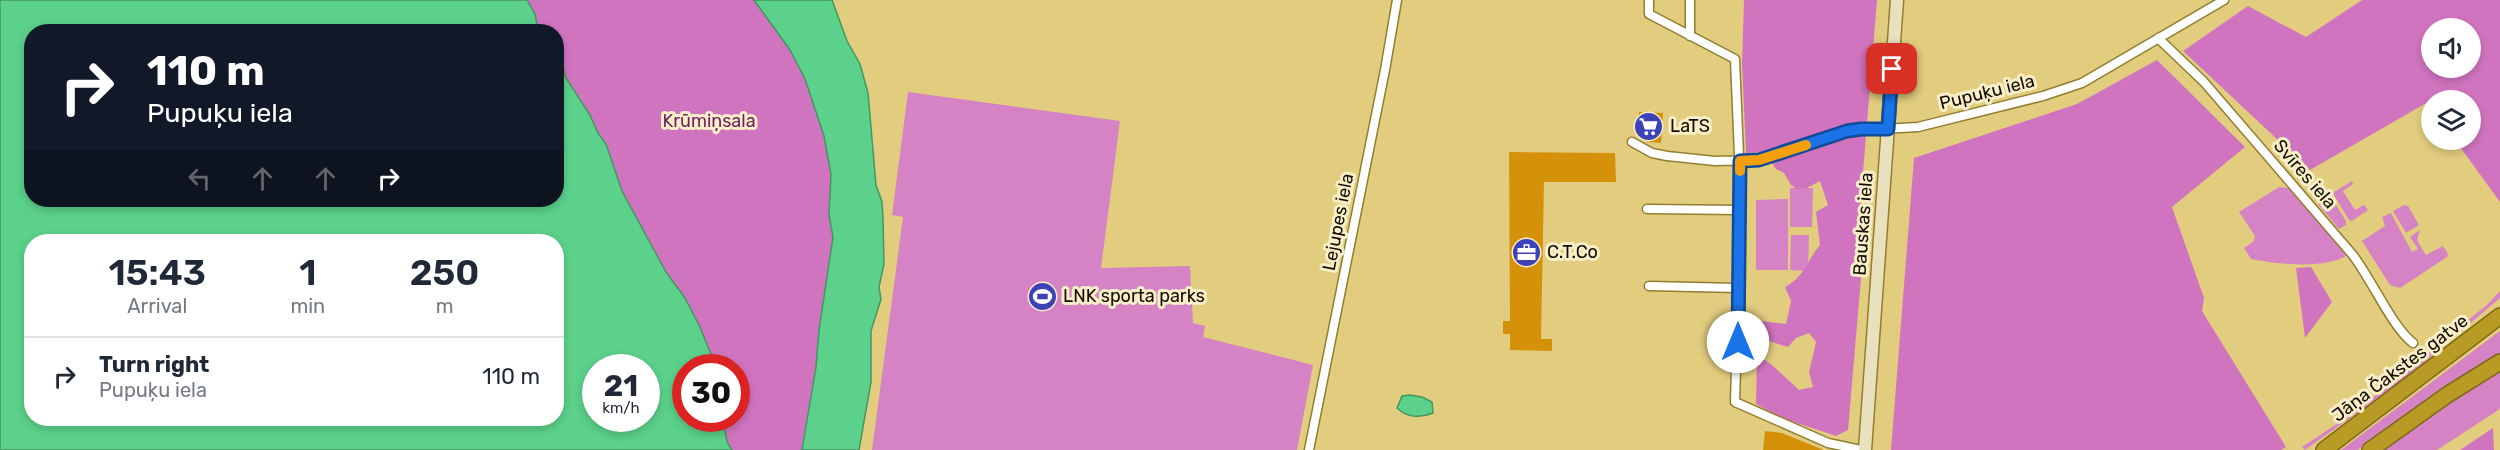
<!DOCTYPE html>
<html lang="en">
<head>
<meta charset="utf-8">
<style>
	body { margin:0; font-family:Rubik,sans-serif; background:#f2f2f3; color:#1f2937; height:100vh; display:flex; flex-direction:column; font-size:22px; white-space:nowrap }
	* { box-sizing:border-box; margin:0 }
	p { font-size:20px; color:#747a83 }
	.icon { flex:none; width:33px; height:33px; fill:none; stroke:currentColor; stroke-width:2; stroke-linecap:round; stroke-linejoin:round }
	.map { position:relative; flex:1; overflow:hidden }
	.panel { position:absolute; left:24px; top:234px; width:540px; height:192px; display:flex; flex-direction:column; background:#fff; border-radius:24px; box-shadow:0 3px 9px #0003 }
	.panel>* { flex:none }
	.hud { position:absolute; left:24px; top:24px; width:540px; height:183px; border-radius:24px; box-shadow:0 3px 9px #0003; background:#111827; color:#fff; overflow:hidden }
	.buttons { position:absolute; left:2421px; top:18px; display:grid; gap:12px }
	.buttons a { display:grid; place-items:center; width:60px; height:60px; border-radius:50%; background:#fff; box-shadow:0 3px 9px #0003; font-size:30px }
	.speed { position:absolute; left:582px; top:354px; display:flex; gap:12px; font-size:30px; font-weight:700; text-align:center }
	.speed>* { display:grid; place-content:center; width:78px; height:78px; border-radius:50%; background:#fff; box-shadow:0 3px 9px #0003; line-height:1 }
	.speed small { font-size:15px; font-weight:400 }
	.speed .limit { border:9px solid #d22; background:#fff; color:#111 }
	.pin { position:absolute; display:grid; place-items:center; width:51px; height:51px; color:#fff; margin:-26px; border-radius:12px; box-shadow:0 3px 9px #0006 }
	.me { position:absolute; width:66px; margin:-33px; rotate:0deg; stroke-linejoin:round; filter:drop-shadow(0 0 4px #0008) }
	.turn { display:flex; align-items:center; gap:21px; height:126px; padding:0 24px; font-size:27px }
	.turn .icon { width:78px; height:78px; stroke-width:2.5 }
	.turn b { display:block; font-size:42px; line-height:51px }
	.lanes { display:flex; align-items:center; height:57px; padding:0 24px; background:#0003; justify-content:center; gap:30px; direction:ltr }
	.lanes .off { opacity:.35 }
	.eta { display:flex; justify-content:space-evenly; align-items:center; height:102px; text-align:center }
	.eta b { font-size:36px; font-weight:600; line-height:42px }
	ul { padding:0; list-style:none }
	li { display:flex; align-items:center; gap:18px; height:78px; padding:0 24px; border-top:2px solid #e0e1e3 }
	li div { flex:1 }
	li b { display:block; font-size:22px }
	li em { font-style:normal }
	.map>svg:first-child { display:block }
</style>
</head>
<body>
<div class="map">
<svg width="2500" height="450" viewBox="0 0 2500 450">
	<rect width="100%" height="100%" fill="#e2cd7f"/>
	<path fill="#d583c4" d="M908,92l212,29 -19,147 89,-2 3,57 12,3 -2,11 110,28 -16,85h-425l31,-233 -11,-2z
		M2352,181l1,3 -10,7 12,19 9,-5 4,5 -16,11 -3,-1 -15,-25v-3z
		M2279,187l10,1 60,66c-22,16 -72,10 -98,5l-7,-11 10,-7 1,-5 -16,-24z
		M1790,188h23l-1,39h-22z
		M2326,197h5l15,24v4l-7,4 -21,-25z
		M1788,199v71h-32v-70z
		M2404,205l4,1 11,19 -13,8 -13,-22z
		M2391,213l21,39 6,-3 -8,-12 10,-7 -3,10 9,15 17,-9 5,8 -1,3 -47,31 -10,-3 -28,-44 23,-15 -3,-9z
		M1791,235h18l-1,36 -18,-1z
		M2500,291v7l-94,80 -101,72 -3,-3 54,-36 132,-107z
		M2500,331v23l-57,35 -85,61h-17z
		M2500,369v39l-3,3 -60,39h-56l70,-51z"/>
	<path fill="#d174bf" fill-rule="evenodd" d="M527,0h227l36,50 15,29 19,57 7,38 -2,41 4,22 -14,93 -3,37 -14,83h-70l-5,-8 -4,-23 13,-1v-50l-20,-1 -16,-40 -15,-29 -19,-26 -44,-81 -16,-47 -8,-11 -8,-18 -24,-37 -4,-14 -5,-7 -1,-25 -18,-1 -3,-17z
		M1744,0h133l-18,222 2,56 -13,152 -12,6 -54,-18 -26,-14 1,-49 15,10 27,25 14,-3 -4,-15 7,-30 -7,-9 -13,5 -8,9 -26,-8 -9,-19 33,4 5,-23 -6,-14c20,-11 21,-25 35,-42l-4,-33 12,-7 -8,-24 -13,7 -10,1 -6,-4 -7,-12 -8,-4 -11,-17 -19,1 -4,-90z
		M2362,0h138v202l-45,-62h15v-40h-38l-1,6 -3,-4 -118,68 -127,-119 65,-45 58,31zM2432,28h38v40h-38z
		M2157,60l88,87 -73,60 32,91 -2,13 84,136 -5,3h-390l23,-292 163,-54z
		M2311,267l21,35 -27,36 -9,-70z
		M2493,428l1,22h-34z"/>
	<path fill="#5bd18b" stroke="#459661" stroke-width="1.5" fill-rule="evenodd" d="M0,0h527l8,14 3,17 -506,1v168h524l1,-143 5,7 4,14 24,37 8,18 8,11 16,47 44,81 19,26 15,29 16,40 -30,1v50l37,1 4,23 5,8h-732zM32,242h524v176h-524zM596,368h50v50h-50z
		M754,0h78l15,41 13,23 8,29 8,92 6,17 1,17 1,45 -5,23 2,12 -10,32v51l-12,68h-57l14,-83 3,-37 14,-93 -4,-22 2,-41 -7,-38 -19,-57 -15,-29z
		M1410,395l12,2 10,5 1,11c-12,5 -26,5 -36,-5l5,-12z"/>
	<path fill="#d6910b" d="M1639,112l24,1 -2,30 -14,-1v-3h-5v-6h-6z
		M1509,152l106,1 1,29h-72l-3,157h11v12l-42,-1v-16h-7v-13h7z
		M1765,431l17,2 42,17h-61z"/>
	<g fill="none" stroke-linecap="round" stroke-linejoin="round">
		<defs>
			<path id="street" d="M1649,0v14l86,45 6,145 -6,198 93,41 33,7
				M1690,36v-36
				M2158,38l46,44 148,172c19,24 40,73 61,89
				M1632,142l20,11 15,3 48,5 44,-1 88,-29 71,-4 125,-31 39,-13 142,-83
				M1647,209l93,1
				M1649,286l89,2
				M1309,450l76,-380 12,-70"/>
			<path id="secondary" d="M1865,450l32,-450"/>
			<path id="highway" d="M2324,450l176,-134
				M2370,450l77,-55 53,-33"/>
		</defs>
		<use href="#street" stroke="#927e2f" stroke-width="11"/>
		<use href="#secondary" stroke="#927e2f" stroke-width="15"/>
		<use href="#highway" stroke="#7e6917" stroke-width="18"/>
		<use href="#street" stroke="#fff" stroke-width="8"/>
		<use href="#secondary" stroke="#e9e1bd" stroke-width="12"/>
		<use href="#highway" stroke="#b79b24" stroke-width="15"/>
	</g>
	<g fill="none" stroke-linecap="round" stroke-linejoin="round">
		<defs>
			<path id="route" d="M1738,342l2,-181 19,-1 88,-29 14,-2h27l4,-60"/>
		</defs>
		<use href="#route" stroke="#114b97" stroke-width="15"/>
		<use href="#route" stroke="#1a73e8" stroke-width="10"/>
		<path stroke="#f59e0b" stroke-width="10" d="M1740,171v-10l19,-1 47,-15"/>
	</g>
	<defs>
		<symbol id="supermarket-disc" viewBox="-11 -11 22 22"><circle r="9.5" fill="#3d42b6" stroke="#f8eec8"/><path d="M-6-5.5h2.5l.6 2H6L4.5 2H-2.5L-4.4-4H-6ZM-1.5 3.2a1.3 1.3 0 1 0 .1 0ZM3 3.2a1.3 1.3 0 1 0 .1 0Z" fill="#fff"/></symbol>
		<symbol id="office-disc" viewBox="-11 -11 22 22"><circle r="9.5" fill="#3d42b6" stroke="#f8eec8"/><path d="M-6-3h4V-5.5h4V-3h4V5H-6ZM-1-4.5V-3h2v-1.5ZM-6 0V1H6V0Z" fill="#fff"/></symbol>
		<symbol id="stadium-disc" viewBox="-11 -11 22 22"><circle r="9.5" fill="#3d42b6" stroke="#f8eec8"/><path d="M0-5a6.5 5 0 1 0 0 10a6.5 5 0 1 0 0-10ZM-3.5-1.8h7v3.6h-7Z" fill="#fff"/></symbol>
	</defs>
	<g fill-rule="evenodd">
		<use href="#supermarket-disc" x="1632" y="110" width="33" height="33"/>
		<use href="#office-disc" x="1510" y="236" width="33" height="33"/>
		<use href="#stadium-disc" x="1026" y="280" width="33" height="33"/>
	</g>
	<g text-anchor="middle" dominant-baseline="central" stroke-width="6" stroke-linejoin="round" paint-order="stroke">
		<g font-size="18" fill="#130c00" stroke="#f8eec8">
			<text transform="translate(1987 92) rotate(-14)">Pupuķu iela</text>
			<text transform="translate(2305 174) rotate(49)">Svīres iela</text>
			<text transform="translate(1338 222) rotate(-79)">Lejupes iela</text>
			<text transform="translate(1863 224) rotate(-86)">Bauskas iela</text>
			<text transform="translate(2400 368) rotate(-37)">Jāņa Čakstes gatve</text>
		</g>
		<g font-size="18" fill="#6f1c63" stroke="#f8eec8">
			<text x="709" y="121">Krūmiņsala</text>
		</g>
		<g font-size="18" fill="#130c00" stroke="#f8eec8" text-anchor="start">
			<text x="1670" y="126">LaTS</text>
			<text x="1547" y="252">C.T.Co</text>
			<text x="1063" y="296">LNK sporta parks</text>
		</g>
	</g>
</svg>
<div class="buttons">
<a><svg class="icon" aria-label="sound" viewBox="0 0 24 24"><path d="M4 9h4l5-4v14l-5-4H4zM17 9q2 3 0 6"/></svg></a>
<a><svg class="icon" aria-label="layers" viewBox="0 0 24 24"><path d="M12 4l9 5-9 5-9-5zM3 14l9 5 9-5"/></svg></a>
</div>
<div class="speed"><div>21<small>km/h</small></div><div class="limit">30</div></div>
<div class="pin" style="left:1892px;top:69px;background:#d93025"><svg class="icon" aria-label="arrive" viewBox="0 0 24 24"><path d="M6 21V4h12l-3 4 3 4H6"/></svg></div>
<svg class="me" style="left:1738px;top:342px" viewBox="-20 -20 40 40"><circle r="19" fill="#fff"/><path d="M0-13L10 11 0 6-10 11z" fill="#1a73e8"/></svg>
<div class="hud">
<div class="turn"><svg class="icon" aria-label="right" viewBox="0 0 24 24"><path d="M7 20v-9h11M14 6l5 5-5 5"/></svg><div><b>110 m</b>Pupuķu iela</div></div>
<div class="lanes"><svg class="icon off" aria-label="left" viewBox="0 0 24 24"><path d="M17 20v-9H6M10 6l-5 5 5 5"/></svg><svg class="icon off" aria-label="ahead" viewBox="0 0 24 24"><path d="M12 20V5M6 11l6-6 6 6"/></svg><svg class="icon off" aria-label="ahead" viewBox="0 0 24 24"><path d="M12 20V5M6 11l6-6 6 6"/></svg><svg class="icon" aria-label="right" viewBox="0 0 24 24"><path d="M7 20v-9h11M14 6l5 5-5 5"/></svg></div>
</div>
<section class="panel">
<div class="eta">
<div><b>15:43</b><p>Arrival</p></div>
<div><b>1</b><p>min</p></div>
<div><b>250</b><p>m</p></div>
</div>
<ul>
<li><svg class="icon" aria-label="right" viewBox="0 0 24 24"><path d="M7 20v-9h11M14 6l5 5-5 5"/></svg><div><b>Turn right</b><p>Pupuķu iela</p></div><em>110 m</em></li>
</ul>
</section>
</div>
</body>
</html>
